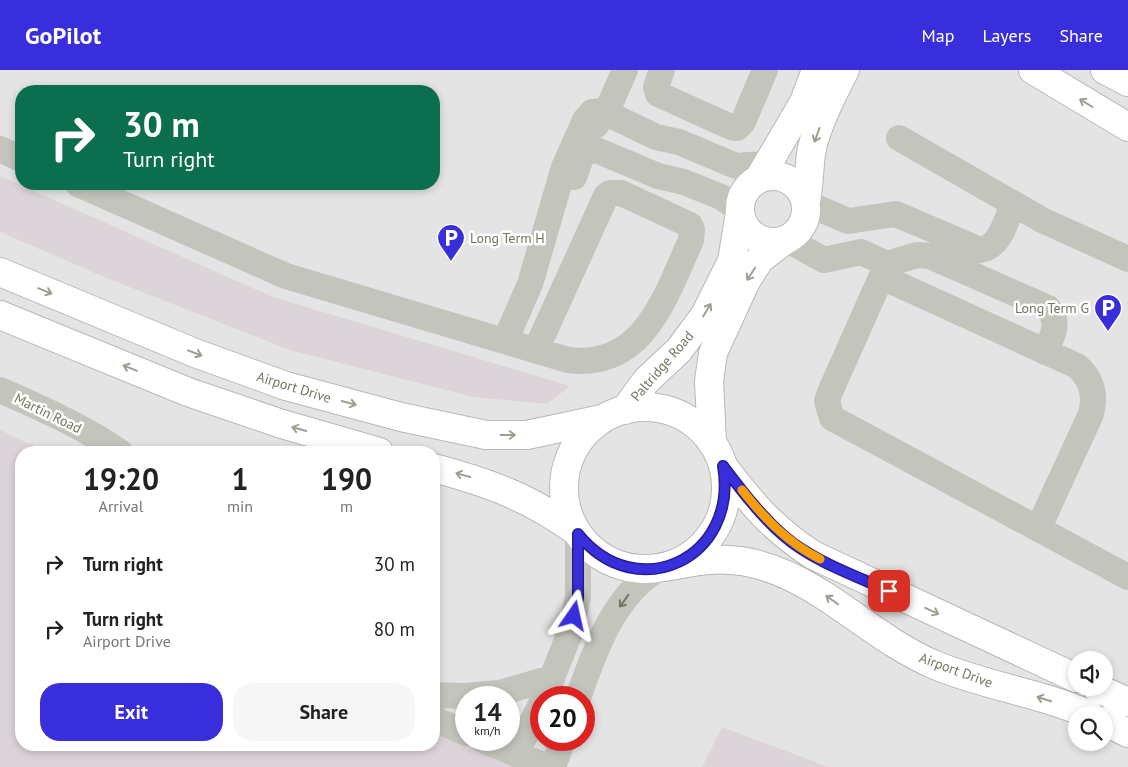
<!DOCTYPE html>
<html lang="en">
<head>
<meta charset="utf-8">
<style>
	body { margin:0; font-family:"PT Sans",sans-serif; background:#f6f6f6; color:#222; height:100vh; display:flex; flex-direction:column; font-size:19px; white-space:nowrap }
	* { box-sizing:border-box; margin:0 }
	p { font-size:16px; color:#767676 }
	.icon { flex:none; width:28px; height:28px; fill:none; stroke:currentColor; stroke-width:2; stroke-linecap:round; stroke-linejoin:round }
	.map { position:relative; flex:1; overflow:hidden }
	.side { position:absolute; left:15px; top:376px; width:425px; height:305px; display:flex; flex-direction:column; background:#fff; border-radius:20px; box-shadow:0 2px 8px #0003 }
	.side>* { flex:none }
	.hud { position:absolute; left:15px; top:15px; width:425px; height:105px; border-radius:20px; box-shadow:0 2px 8px #0003; background:#0b6e4f; color:#fff; overflow:hidden }
	.controls { position:absolute; left:1068px; top:581px; display:grid; gap:10px }
	.controls a { display:grid; place-items:center; width:45px; height:45px; border-radius:50%; background:#fff; box-shadow:0 2px 8px #0003; font-size:25px }
	.speed { position:absolute; left:455px; top:616px; display:flex; gap:10px; font-size:25px; font-weight:700; text-align:center }
	.speed>* { display:grid; place-content:center; width:65px; height:65px; border-radius:50%; background:#fff; box-shadow:0 2px 8px #0003; line-height:1 }
	.speed small { font-size:12px; font-weight:400 }
	.speed .limit { border:8px solid #d22; background:#fff; color:#111 }
	.pin { position:absolute; display:grid; place-items:center; width:42px; height:42px; color:#fff; margin:-21px; border-radius:10px; box-shadow:0 2px 8px #0006 }
	.me { position:absolute; width:55px; margin:-28px; rotate:11deg; stroke-linejoin:round; filter:drop-shadow(0 0 4px #0008) }
	.turn { display:flex; align-items:center; gap:18px; height:105px; padding:0 25px; font-size:22px }
	.turn .icon { width:65px; height:65px; stroke-width:2.5 }
	.turn b { display:block; font-size:35px; line-height:42px }
	.eta { display:flex; justify-content:space-evenly; align-items:center; height:85px; text-align:center }
	.eta b { font-size:30px; font-weight:800; line-height:35px }
	.action { display:flex; gap:10px; margin-top:auto; padding:10px 25px }
	.action a { flex:1; height:58px; border-radius:20px; background:#392edb; color:#fff; font-size:20px; font-weight:800; line-height:58px; text-align:center }
	.action a+a { background:#f6f6f6; color:#222 }
	ul { padding:0; list-style:none }
	li { display:flex; align-items:center; gap:15px; height:65px; padding:0 25px }
	li div { flex:1 }
	li b { display:block; font-size:19px }
	li em { font-style:normal }
	header { display:flex; align-items:center; gap:30px; box-sizing:border-box; height:70px; padding:0 25px; background:#392edb; color:#fff }
	header strong { font-size:24px }
	nav { display:flex; gap:28px; margin-inline-start:auto; font-size:18px }
	.map>svg:first-child { display:block }
</style>
</head>
<body>
<header>
<strong>GoPilot</strong>
<nav><a>Map</a><a>Layers</a><a>Share</a></nav>
</header>
<div class="map">
<svg width="1128" height="697" viewBox="0 0 1128 697">
	<rect width="100%" height="100%" fill="#f6f3f6"/>
	<path fill="#e5e4e4" fill-rule="evenodd" d="M0,0h1128v697h-1128zM21,21h413v93h-413zM21,382h413v293h-413zM1076,590h28v28h-28zM466,628h43v42h-43zM541,628h43v42h-43zM1076,645h28v27h-28z"/>
	<path fill="#ddd4da" d="M0,106l273,121 297,89 -23,18 -74,-7 -183,-47 -186,-73 -104,-45z
		M0,360l47,22h-26v293h413v-14l89,36h-523z
		M722,657l107,40h-127z"/>
	<g fill="none" stroke-linecap="round" stroke-linejoin="round">
		<defs>
			<path id="major" d="M1033,0l95,57
				M1105,0l23,12
				M740 139a33 33 0 1 1 66 0a33 33 0 1 1-66 0Z
				M760,107l44,-75 12,-32
				M806,131c3,-16 3,-31 5,-47 3,-23 23,-63 34,-84
				M0,202l195,81 91,33 115,31 85,18h41l75,-16
				M0,245l188,77 94,32 97,28
				M564 418a81 81 0 1 1 162 0a81 81 0 1 1-162 0Z
				M625,340l21,-29 33,-31 26,-35 27,-54 8,-49
				M712,373l-3,-62 4,-28 33,-72 14,-22 25,-19
				M434,398c56,15 94,29 142,63"/>
			<path id="highway" d="M723,396c29,38 50,63 90,89l263,123
				M664,497c14,-2 30,-6 45,-7 91,-7 148,72 226,105 50,21 106,28 155,50
				M1097,618l31,14
				M1104,651l24,12"/>
		</defs>
		<use href="#major" stroke="#b7bab1" stroke-width="30"/>
		<use href="#highway" stroke="#b5b7af" stroke-width="30"/>
		<path stroke="#c3c5bd" stroke-width="26" d="M662,0l-6,17 2,7 75,34h4l6,-6 22,-52
			M595,56l11,-13 19,-43
			M899,68l143,82 86,39
			M0,79l21,10
			M574,107l8,-22 12,-6 64,27 26,6 37,15 19,13
			M78,114l208,92 282,84c76,10 98,-65 123,-120l1,-11 -2,-4 -69,-32h-11l-4,3 -70,154
			M806,133l42,18 48,-7 84,36c21,-3 26,-30 33,-47
			M786,169l38,21 37,-8 26,12 30,-9 13,1 118,52c13,14 4,29 -3,44
			M887,194l-57,128 -3,9 5,17 296,159
			M882,207l195,89c15,13 19,29 14,48l-53,115
			M505,271l25,-57 34,-117 21,-47 7,-8 10,-1 54,26 23,5 57,24 27,-2 12,-10
			M0,320c41,18 84,37 120,62
			M434,625l30,1 35,-3 53,-15
			M544,628l25,-63 9,-37v-64
			M578,628c17,-48 36,-104 82,-130
			M434,649l32,14
			M483,670l65,27
			M516,684l25,-50
			M553,697l10,-27"/>
		<use href="#major" stroke="#fff" stroke-width="28"/>
		<use href="#highway" stroke="#fff" stroke-width="28"/>
	</g>
	<defs><path id="oneway-shaft" d="M-6 0H5M1.5-3L5.5 0L1.5 3" fill="none" stroke-width="1.6" stroke-linecap="round" stroke-linejoin="round" transform="scale(1.25)"/></defs>
	<g stroke="#9ba08e">
		<use href="#oneway-shaft" transform="translate(1086 33) rotate(-148)"/>
		<use href="#oneway-shaft" transform="translate(817 65) rotate(110)"/>
		<use href="#oneway-shaft" transform="translate(751 204) rotate(123)"/>
		<use href="#oneway-shaft" transform="translate(45 221) rotate(22)"/>
		<use href="#oneway-shaft" transform="translate(707 240) rotate(-59)"/>
		<use href="#oneway-shaft" transform="translate(195 283) rotate(21)"/>
		<use href="#oneway-shaft" transform="translate(130 298) rotate(-158)"/>
		<use href="#oneway-shaft" transform="translate(349 333) rotate(15)"/>
		<use href="#oneway-shaft" transform="translate(299 359) rotate(-164)"/>
		<use href="#oneway-shaft" transform="translate(508 365)"/>
		<use href="#oneway-shaft" transform="translate(463 405) rotate(-165)"/>
		<use href="#oneway-shaft" transform="translate(832 530) rotate(-145)"/>
		<use href="#oneway-shaft" transform="translate(932 541) rotate(25)"/>
		<use href="#oneway-shaft" transform="translate(1044 629) rotate(-163)"/>
	</g>
	<use stroke="#70785e" href="#oneway-shaft" transform="translate(624 531) rotate(126)"/>
	<g fill="none" stroke-linecap="round" stroke-linejoin="round">
		<defs>
			<path id="route" d="M574,546l4,-18v-64c59,73 161,24 145,-68 19,25 37,49 61,70 29,25 70,39 105,55"/>
		</defs>
		<use href="#route" stroke="#251e8e" stroke-width="12"/>
		<use href="#route" stroke="#392edb" stroke-width="9"/>
		<path stroke="#f59e0b" stroke-width="9" d="M742,420c22,28 46,53 78,69"/>
	</g>
	<defs>
		<symbol id="parking-pin" viewBox="-11 -11 22 30"><path d="M0 17L-7.5 6A9.5 9.5 0 1 1 7.5 6Z" fill="#392edb" stroke="#fff"/><path d="M-3.5-5.5H1a3.5 3.5 0 0 1 0 7H-1V5.5H-3.5ZM-1-3.4V-.6H.8a1.4 1.4 0 0 0 0-2.8Z" fill="#fff"/></symbol>
	</defs>
	<g fill-rule="evenodd">
		<use href="#parking-pin" x="435" y="152" width="32" height="43"/>
		<use href="#parking-pin" x="1092" y="222" width="32" height="43"/>
	</g>
	<g text-anchor="middle" dominant-baseline="central" stroke-width="5" stroke-linejoin="round" paint-order="stroke">
		<g font-size="14" fill="#70785e" stroke="#fff" text-anchor="start">
			<text x="470" y="168">Long Term H</text>
			<text x="1089" y="238" text-anchor="end">Long Term G</text>
		</g>
		<g font-size="14" fill="#70785e" stroke="#fff">
			<text transform="translate(662 296) rotate(-49)">Paltridge Road</text>
			<text transform="translate(294 317) rotate(17)">Airport Drive</text>
			<text transform="translate(48 343) rotate(26)">Martin Road</text>
			<text transform="translate(956 600) rotate(20)">Airport Drive</text>
		</g>
	</g>
</svg>
<div class="controls">
<a><svg class="icon" aria-label="sound" viewBox="0 0 24 24"><path d="M4 9h4l5-4v14l-5-4H4zM17 9q2 3 0 6"/></svg></a>
<a><svg class="icon" aria-label="search" viewBox="0 0 24 24"><circle cx="10" cy="10" r="6"/><path d="M15 15l6 6"/></svg></a>
</div>
<div class="speed"><div>14<small>km/h</small></div><div class="limit">20</div></div>
<div class="pin" style="left:889px;top:521px;background:#d93025"><svg class="icon" aria-label="arrive" viewBox="0 0 24 24"><path d="M6 21V4h12l-3 4 3 4H6"/></svg></div>
<svg class="me" style="left:574px;top:546px" viewBox="-20 -20 40 40"><path d="M0-17L14 15 0 8-14 15z" fill="#392edb" stroke="#fff" stroke-width="4"/></svg>
<div class="hud">
<div class="turn"><svg class="icon" aria-label="right" viewBox="0 0 24 24"><path d="M7 20v-9h11M14 6l5 5-5 5"/></svg><div><b>30 m</b>Turn right</div></div>
</div>
<section class="side">
<div class="eta">
<div><b>19:20</b><p>Arrival</p></div>
<div><b>1</b><p>min</p></div>
<div><b>190</b><p>m</p></div>
</div>
<ul>
<li><svg class="icon" aria-label="right" viewBox="0 0 24 24"><path d="M7 20v-9h11M14 6l5 5-5 5"/></svg><div><b>Turn right</b></div><em>30 m</em></li>
<li><svg class="icon" aria-label="right" viewBox="0 0 24 24"><path d="M7 20v-9h11M14 6l5 5-5 5"/></svg><div><b>Turn right</b><p>Airport Drive</p></div><em>80 m</em></li>
</ul>
<div class="action"><a>Exit</a><a>Share</a></div>
</section>
</div>
</body>
</html>
